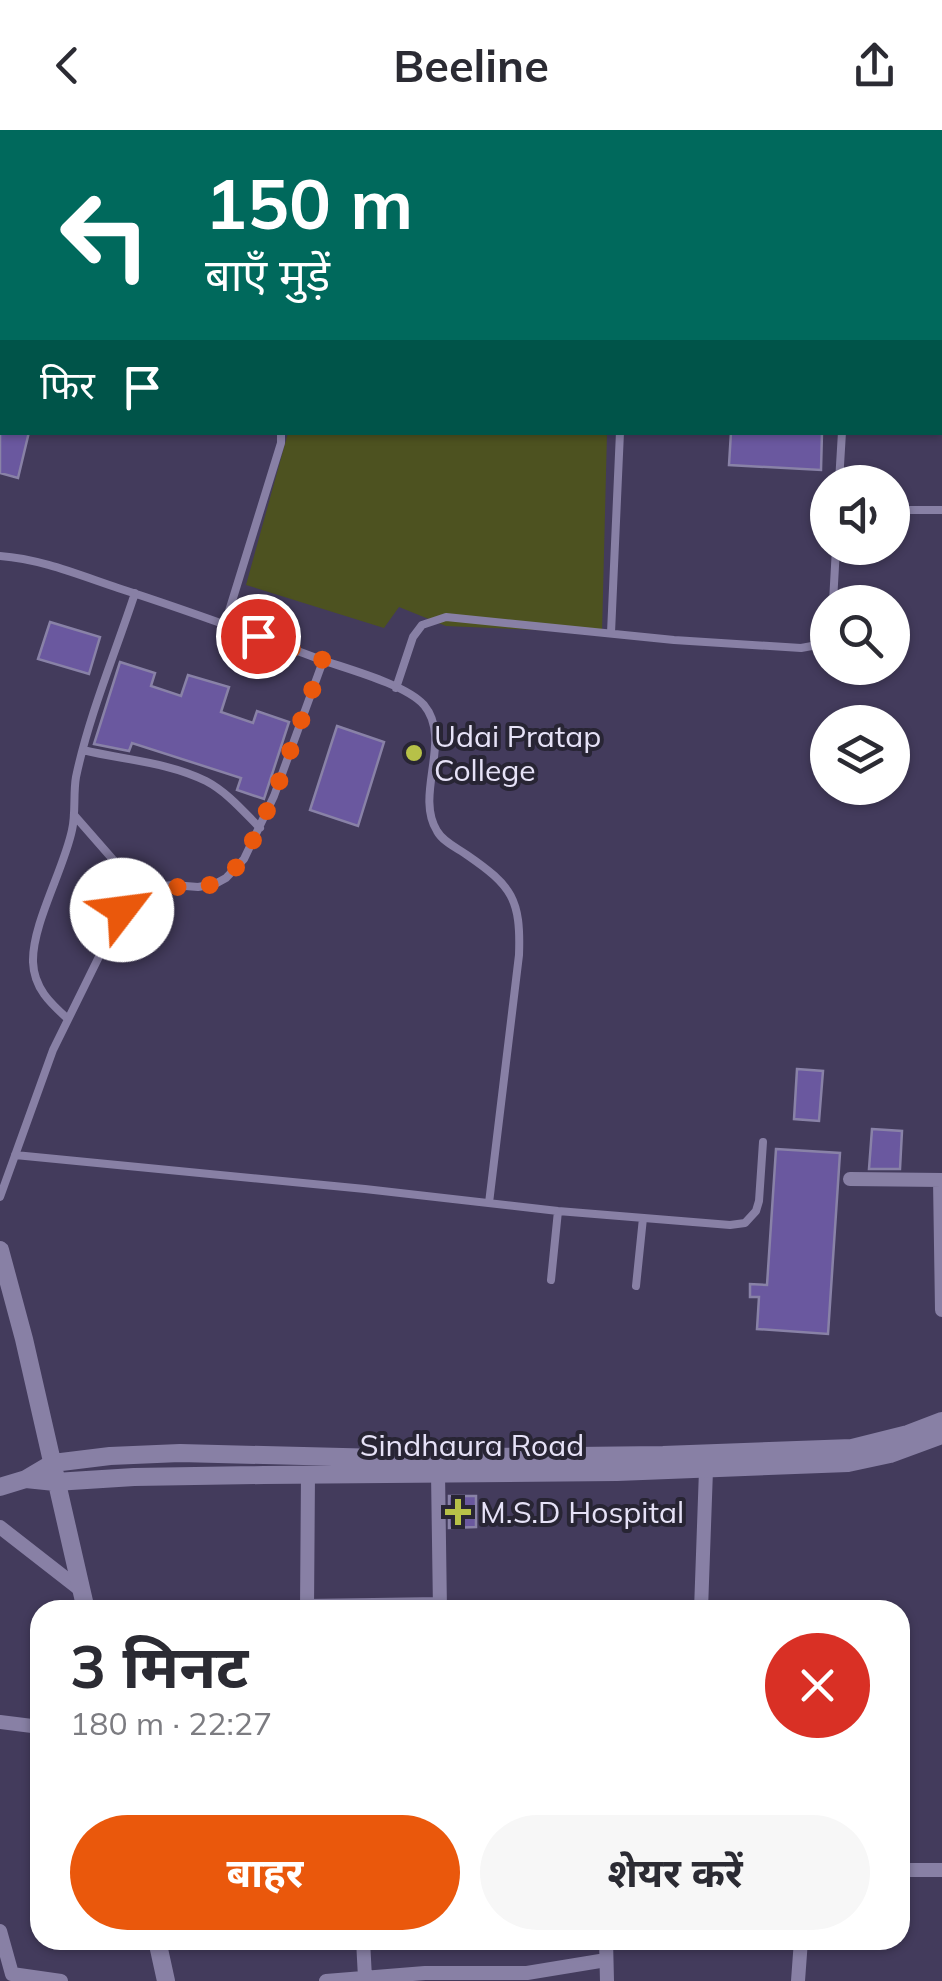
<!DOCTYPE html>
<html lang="hi">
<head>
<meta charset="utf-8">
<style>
	body { margin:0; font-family:Mulish,"Noto Sans Devanagari",sans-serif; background:#f7f7f7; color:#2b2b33; height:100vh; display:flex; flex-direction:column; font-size:38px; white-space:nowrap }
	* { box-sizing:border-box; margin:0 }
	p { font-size:32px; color:#7c7c81 }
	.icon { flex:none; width:55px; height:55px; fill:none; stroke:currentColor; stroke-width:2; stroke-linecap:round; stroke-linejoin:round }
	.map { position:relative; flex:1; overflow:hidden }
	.sheet { position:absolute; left:30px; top:1470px; width:880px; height:350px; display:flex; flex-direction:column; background:#fff; border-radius:30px; box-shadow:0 2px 8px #0004 }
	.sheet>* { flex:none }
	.hud { position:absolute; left:0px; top:0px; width:942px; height:305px; box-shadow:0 2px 8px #0004; background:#00695c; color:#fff; overflow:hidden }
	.tools { position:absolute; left:810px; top:335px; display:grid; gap:20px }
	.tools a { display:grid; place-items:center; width:100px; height:100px; border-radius:50%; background:#fff; box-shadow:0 2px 8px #0004; font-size:50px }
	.pin { position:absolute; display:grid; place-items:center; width:85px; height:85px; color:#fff; margin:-42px; border:5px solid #fff; border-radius:50%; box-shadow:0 2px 10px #0007 }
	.me { position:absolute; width:110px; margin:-55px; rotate:60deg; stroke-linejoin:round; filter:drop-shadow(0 0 8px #0008) }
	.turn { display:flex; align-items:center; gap:35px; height:210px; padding:0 40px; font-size:45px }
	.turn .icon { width:130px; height:130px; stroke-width:2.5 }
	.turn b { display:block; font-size:70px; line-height:85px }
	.then { display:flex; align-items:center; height:95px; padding:0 40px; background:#0003; gap:20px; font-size:38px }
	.round { display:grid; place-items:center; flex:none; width:105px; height:105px; border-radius:52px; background:#f7f7f7 }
	.headline { display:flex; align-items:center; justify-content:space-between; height:170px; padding:0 40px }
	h1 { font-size:60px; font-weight:700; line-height:75px }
	.primary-button { display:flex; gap:20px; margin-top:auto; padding:20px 40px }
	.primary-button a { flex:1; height:115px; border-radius:60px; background:#ea580c; color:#fff; font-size:40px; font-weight:700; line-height:115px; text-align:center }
	.primary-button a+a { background:#f7f7f7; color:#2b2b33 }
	header { display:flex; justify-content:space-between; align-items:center; height:130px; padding:0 40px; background:#fff; font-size:45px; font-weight:700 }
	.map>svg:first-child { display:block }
</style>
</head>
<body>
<header><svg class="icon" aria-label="back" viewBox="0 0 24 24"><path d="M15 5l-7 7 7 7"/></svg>Beeline<svg class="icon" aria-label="share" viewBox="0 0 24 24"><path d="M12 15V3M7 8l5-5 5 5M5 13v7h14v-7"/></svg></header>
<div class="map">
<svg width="942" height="1851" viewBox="0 0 942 1851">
	<rect width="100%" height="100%" fill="#433b5c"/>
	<path fill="#4d5220" d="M356,0h258v2h-263z
		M288,303h319l-5,200 -156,-7 -47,-19 -15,21 -138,-43z"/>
	<path fill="#6a589f" stroke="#8982a7" stroke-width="2.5" d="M0,302h29l-11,46 -18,-5z
		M731,302h91l-1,38 -92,-5z
		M50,492l50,15 -11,37 -51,-15z
		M120,532l35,11 -4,13 30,10 7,-21 41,12 -8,25 32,11 4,-12 32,11 -25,77 -27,-9 4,-12 -109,-35 -3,8 -35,-7z
		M337,596l47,16 -26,84 -48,-16z
		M797,939l26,2 -4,50 -25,-2z
		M872,999l30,2 -2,38h-31z
		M776,1019l64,4 -12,181 -71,-5 2,-32h-9v-13l17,1z
		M449,1366h27v31l-27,1z"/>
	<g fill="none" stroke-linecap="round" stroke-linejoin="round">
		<path stroke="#8880a5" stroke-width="8" d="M263,2v-2
			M336,2l3,-2
			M630,2v-2
			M845,2v-2
			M839,352l3,-50
			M892,380h50
			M0,426c41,3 79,19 118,32 68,22 134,46 201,71 28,10 86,25 105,46 29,35 -10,89 13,126 6,11 20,17 30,24 45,31 54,44 52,100l-30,248
			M833,472l3,-54
			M225,494l56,-181v-11
			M611,503l9,-201
			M396,558l17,-51 9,-12 24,-8 228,23 127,8 22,-4 5,-7
			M83,620c41,10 85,12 123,31 21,11 37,30 54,47
			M74,685l49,56 27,16
			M68,889c-18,-16 -34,-31 -35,-57 -1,-38 31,-93 39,-132 4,-17 1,-36 4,-53 13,-62 39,-123 59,-184
			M15,1025l350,34 193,22 172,14 15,-2 11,-12 3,-10 4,-59
			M0,1067l53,-147 69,-140 15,-17 14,-6 22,-2 25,2 17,-3 11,-6 18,-19 30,-63 49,-135
			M551,1150l7,-69
			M636,1156l7,-68"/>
		<path stroke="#8880a5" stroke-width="14" d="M850,1049l92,1
			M940,1050l2,130
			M438,1343l2,137
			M0,1397l82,64
			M307,1476l133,-2
			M307,1480l1,-136
			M701,1480l5,-140
			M0,1592l40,5
			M900,1740h42
			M0,1801l12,43 49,7
			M363,1810l2,38
			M606,1810l1,41
			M326,1851l99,-8h102l79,-13
			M798,1851l3,-41"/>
		<path stroke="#8880a5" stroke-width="18" d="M0,1120l24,89 62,271
			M26,1349l27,-16 57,-7 70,-3 202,5 281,-3 189,-7 56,-14 34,-13
			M0,1357l26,-8 29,3 79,-5 130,-2 353,-3 231,-9 42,-9 52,-19
			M157,1810l9,41"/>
	</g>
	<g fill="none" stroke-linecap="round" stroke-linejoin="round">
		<path stroke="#ea580c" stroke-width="18" stroke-dasharray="0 32.4" d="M122,780l15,-18 14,-5h47l17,-3 11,-6 18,-19 30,-63 49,-136 -65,-24"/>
	</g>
	<g fill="#b7c148" stroke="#282534" stroke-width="4">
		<circle cx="414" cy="623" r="10"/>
		<path d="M453 1367h10v10h10v10h-10v10h-10v-10h-10v-10h10z"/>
	</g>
	<g text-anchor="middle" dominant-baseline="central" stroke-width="8" stroke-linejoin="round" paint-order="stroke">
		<g font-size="30" fill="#e6e2f7" stroke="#282534" text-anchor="start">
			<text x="434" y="606">Udai Pratap<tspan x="434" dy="34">College</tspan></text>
			<text x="480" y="1382">M.S.D Hospital</text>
		</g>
		<g font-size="30" fill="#e6e2f7" stroke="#282534">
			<text x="472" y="1315">Sindhaura Road</text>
		</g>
	</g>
</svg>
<div class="tools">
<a><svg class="icon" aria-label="sound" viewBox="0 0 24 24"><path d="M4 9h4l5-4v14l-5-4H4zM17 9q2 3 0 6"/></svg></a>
<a><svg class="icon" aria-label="search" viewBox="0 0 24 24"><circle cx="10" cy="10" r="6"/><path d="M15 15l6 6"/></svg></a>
<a><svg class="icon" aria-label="layers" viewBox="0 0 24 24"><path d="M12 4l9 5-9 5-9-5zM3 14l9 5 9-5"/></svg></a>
</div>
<div class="pin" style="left:258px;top:506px;background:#d93025"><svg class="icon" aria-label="arrive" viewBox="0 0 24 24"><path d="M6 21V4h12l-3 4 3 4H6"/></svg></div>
<svg class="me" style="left:122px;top:780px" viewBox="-20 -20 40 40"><circle r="19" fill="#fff"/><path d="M0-13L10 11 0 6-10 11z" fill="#ea580c"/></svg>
<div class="hud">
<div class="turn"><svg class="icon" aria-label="left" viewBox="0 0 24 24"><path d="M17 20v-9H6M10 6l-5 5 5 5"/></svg><div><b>150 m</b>बाएँ मुड़ें</div></div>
<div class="then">फिर<svg class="icon" aria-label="arrive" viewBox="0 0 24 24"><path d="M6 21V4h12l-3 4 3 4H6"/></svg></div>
</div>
<section class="sheet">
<div class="headline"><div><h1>3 मिनट</h1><p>180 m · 22:27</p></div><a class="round" style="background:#d93025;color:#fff"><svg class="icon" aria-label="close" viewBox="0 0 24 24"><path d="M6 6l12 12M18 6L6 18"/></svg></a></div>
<div class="primary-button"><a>बाहर</a><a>शेयर करें</a></div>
</section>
</div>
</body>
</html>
